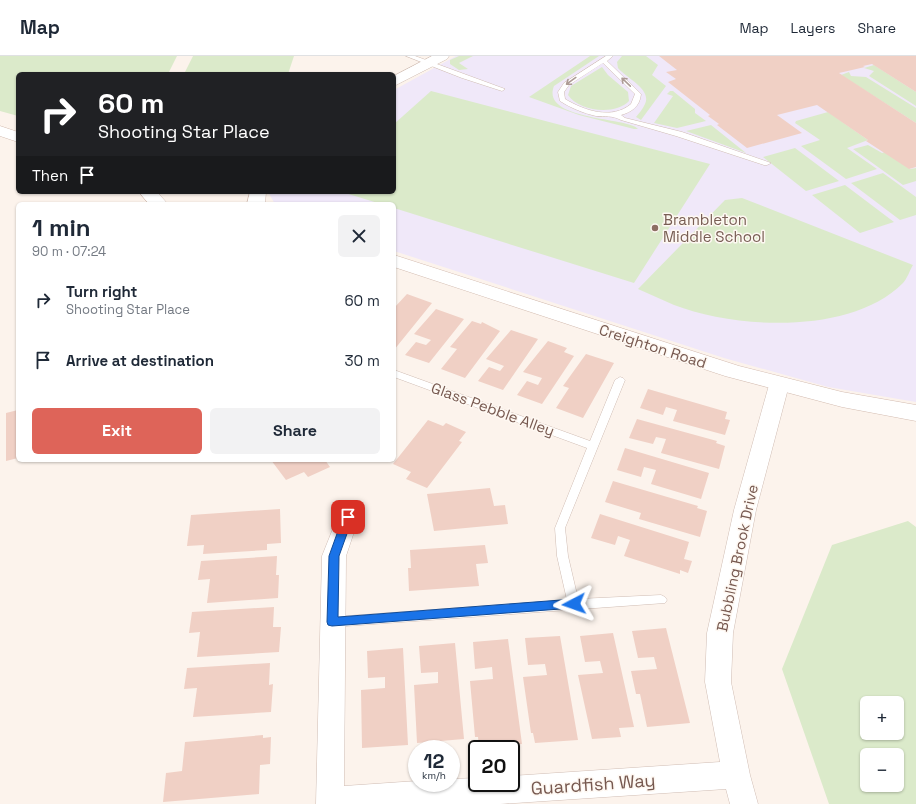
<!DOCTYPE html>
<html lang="en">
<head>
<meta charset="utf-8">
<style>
	body { margin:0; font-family:"Space Grotesk",sans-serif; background:#f2f2f3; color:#1f2937; height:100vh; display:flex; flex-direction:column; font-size:15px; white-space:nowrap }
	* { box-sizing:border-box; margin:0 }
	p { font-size:13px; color:#747a83 }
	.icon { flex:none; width:22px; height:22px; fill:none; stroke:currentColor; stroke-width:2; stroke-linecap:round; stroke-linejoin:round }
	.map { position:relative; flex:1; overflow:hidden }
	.panel { position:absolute; left:16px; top:146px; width:380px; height:260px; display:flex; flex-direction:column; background:#fff; border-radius:6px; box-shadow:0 1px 3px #0004 }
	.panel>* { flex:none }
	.top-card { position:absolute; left:16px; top:16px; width:380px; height:122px; border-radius:6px; box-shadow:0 1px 3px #0004; background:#202124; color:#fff; overflow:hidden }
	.buttons { position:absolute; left:860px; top:640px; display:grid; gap:8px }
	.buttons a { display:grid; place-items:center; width:44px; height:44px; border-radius:6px; background:#fff; box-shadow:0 1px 3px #0004; font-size:20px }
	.speed { position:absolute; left:408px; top:684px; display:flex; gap:8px; font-size:20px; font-weight:700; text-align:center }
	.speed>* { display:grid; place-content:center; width:52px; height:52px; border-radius:50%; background:#fff; box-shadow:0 1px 3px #0004; line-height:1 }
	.speed small { font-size:10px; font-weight:400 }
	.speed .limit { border:2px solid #111; border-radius:6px; background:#fff; color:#111 }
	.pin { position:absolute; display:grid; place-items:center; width:34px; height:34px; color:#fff; margin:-17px; border-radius:8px; box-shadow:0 2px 6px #0006 }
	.me { position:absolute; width:44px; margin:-22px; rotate:266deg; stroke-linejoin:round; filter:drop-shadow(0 0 3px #0008) }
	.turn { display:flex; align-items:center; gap:14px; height:84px; padding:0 16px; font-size:18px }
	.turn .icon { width:52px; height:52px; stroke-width:2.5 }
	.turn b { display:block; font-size:28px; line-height:34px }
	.then { display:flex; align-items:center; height:38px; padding:0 16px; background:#0003; gap:8px; font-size:15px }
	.round { display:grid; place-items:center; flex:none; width:42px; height:42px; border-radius:6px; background:#f2f2f3 }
	.headline { display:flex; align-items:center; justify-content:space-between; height:68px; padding:0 16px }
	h1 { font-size:24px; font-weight:600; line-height:30px }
	.primary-button { display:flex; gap:8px; margin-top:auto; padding:8px 16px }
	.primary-button a { flex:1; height:46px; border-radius:6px; background:#de6459; color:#fff; font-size:16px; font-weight:600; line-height:46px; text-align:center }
	.primary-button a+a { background:#f2f2f3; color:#1f2937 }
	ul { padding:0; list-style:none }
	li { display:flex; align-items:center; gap:12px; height:60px; padding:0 16px }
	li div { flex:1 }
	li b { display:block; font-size:15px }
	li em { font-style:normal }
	header { display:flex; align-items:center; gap:24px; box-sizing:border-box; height:56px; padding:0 20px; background:#fff; border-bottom:1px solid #e0e1e3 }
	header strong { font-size:19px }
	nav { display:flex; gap:22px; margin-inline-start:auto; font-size:14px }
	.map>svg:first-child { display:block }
</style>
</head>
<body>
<header>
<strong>Map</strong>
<nav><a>Map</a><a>Layers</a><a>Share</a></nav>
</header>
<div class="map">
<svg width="916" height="748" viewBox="0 0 916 748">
	<rect width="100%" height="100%" fill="#fcf3ec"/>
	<path fill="#f0e8f9" d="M456,0h460v346l-88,-15 -104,-29 -330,-107v-47h-119l-7,-12h126v-102z"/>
	<path fill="#dbeaca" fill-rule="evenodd" d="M0,0h177l-9,18h-150v42l-18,-5z
		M193,0h101l-6,18h-102l1,-2h-2z
		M459,0h14l-14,7 9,6 -9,1 -9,-6v-4z
		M590,0h9l-45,30c-14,35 76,31 84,43h-4l-55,-14 -50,-18z
		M622,0h24l12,9 -6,10 14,11 -25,34 -5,-3c3,-4 7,-8 9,-13 7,-15 -19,-26 -27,-36l-1,-6z
		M874,9l42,27v14l-47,-30 5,-5 -10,-3z
		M602,11l6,8 20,17 1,9c-14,15 -51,10 -61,-6l3,-9z
		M849,16l2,4 15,1 50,31v15l-75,-48z
		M431,35l279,73 -76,119 -240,-75v-4h-13l-39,-12h52v-68z
		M670,35h3l22,18v4l11,8 -29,7 -23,-5 19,-27 -6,-2z
		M828,56l40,28 -21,8 30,21 -31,10 -45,-33 19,-6 -25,-17 1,-2z
		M711,69l35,28 -60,-22z
		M868,89l14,8 3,-1 25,17 6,-1v13l-13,4 -50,-36z
		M795,92l44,33 -33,10 -43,-34z
		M883,117l33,24v18l-16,5 -49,-37z
		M845,129l49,37 -34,11 -48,-38z
		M742,142l171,67c-3,5 -6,14 -10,18 -52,52 -166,46 -229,22 -12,-5 -24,-11 -36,-16l87,-89z
		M908,465l8,6v277h-87l-47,-135 50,-124zM867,647h30v30h-30zM867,699h30v30h-30z"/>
	<path fill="#f0d0c5" d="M659,0h257v36l-44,-28 -9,2 2,1 -26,6 77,50v44l-7,2 -43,-28 2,-1 -51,-35 -40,10 25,18 -55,15 -30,-23 2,-1 -11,-8 2,-1 -42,-33 8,-3 -10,-7 11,-2z
		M407,238l25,9 -38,47v-20l2,-3h-2v-19z
		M436,253l28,10 -35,44 -24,-8 11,-13 10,3 5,-5 -17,-6z
		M472,265l9,3 1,-2 18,9 -35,47 -24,-9 16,-20 -7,-2z
		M511,274l27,9 -35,51 -25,-9 11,-14 11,4 4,-5 -18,-7z
		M548,285l19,7 -3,4 10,4 -32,48 -25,-9 10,-14 11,4 4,-7 -19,-6z
		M586,298l28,9 -31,55 -27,-10 13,-20 -6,-2z
		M648,333l79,23 -2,7 5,1 -5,15 -52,-14 4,-11 -11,-3 -3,8 -23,-7z
		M18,354v48l-12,3v-48z
		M637,363l80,22 -1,2 9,3 -6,23 -58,-16 5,-14 -10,-2 -3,7 -24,-6z
		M428,364l15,6 3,-3 20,9 -7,9 3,1 -35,46 -21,-9 5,-7 -18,-8z
		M625,392l84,25 -8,26 -50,-15 5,-14 -12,-3 -3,10 -24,-7z
		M271,404h54l5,7 -22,10 -4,-5 -18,8z
		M613,425l85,25 -1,2 10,3 -7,26 -61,-18 2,-6 -36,-11z
		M490,432l4,18 11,-1 3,19 -74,7 -7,-37z
		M280,453l1,34 -14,1v6l-64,4 1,-9 -17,1 4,-31z
		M600,458l89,28 -5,17 8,2 -4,12 -8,-3v4l-56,-18 6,-16 -12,-4 -3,9 -24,-7z
		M485,489l3,18 -12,1 3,22 -70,5 -1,-23h3l-1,-18z
		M277,500l-1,19h3l-1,23 -71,5 3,-24 -12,1 3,-19z
		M274,551l-1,20h8l-2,25 -82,5 3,-25 -11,1 3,-21z
		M666,572l24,95 -43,4 -7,-33h-4l-5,-23 26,-2 -3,-12 -16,1 -6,-27z
		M613,577l21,94 -15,1 2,9 -29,2 -14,-64 25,-2 -3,-12 -15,1 -5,-26z
		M560,580l18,104 -43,3 -2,-10h-2l-8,-56 24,-2 -2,-11 -17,1 -3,-27z
		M508,583l14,105 -43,3 -1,-10h-3l-5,-56 23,-2 -1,-12 -17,2 -2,-27z
		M455,587l9,96 -47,4 -3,-58 24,-2v-11l-17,1 -2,-27z
		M403,592l5,97 -46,3 -1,-58 24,-2v-11l-17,1 -1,-27z
		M270,607l-1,22 4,-1 -2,28 -78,5 4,-29 -13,1 3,-21z
		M263,679v3l8,-1 -1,27 -10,1 -1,29 -96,8 3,-29 16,-2 3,-29z"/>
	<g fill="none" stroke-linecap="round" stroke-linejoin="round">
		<defs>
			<path id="lane" d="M406,0h9l90,33 -3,2 -40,-13z
				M606,0h7l-6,5 34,33c-1,12 -9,18 -20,21l4,3 57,14 89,31 -4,2h-3l-88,-29 -55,-16c-9,-5 -16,-3 -25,-4 -13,-3 -25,-8 -36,-15l-2,-9 6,-9zM603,7l32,31 -4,10c-19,16 -46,7 -66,-5l-1,-7 5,-7z
				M394,314l196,71 25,-61 5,-3 3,1 2,2 -60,148 3,28 10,43 83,-4 4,2 2,3 -2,3 -333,24 -4,-1 -2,-4 2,-4 4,-1 235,-17 -10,-44 -2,-28 32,-80 -193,-71z"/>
			<path id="street" d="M432,0h17l-2,3 -53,27v-10z
				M779,322l7,2 3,5 -33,125 -23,123 -2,49 19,93 8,29h-28l-4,-15 -226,15h-184l6,-248 18,-45 8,-3 8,3 3,6 -13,39 -2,230 73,-5v2h34v-4l26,-1v5h34v-7l209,-14 -15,-80 2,-49 27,-123 35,-125 3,-5z"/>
			<path id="secondary" d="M0,70l18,6v10l-18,-6z
				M139,136h18l9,10 -2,2h-15z
				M250,136h16l-1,12h-18z
				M394,199l345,111 103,26 74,13v16l-74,-14 -117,-31 -331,-109z"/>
		</defs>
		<use href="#lane" stroke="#d0bdb4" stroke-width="1"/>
		<use href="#street" stroke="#d0bdb4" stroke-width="1"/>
		<use href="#secondary" stroke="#d3bcb1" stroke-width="1"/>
		<use href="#lane" fill="#fff" fill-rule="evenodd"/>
		<use href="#street" fill="#fff" fill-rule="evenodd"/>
		<use href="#secondary" fill="#fff" fill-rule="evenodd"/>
	</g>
	<defs><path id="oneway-shaft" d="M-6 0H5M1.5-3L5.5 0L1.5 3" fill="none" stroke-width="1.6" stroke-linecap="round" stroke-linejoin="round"/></defs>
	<g stroke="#ad9b95">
		<use href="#oneway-shaft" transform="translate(571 25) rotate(144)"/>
		<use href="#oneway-shaft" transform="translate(626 26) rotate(-136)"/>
	</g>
	<path fill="#1a73e8" stroke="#114b97" d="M348,457l5,4 -14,39 -1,61 236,-18 3,1 2,4 -2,3 -3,1 -242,18 -4,-1 -1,-3 2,-66 14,-39z"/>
	<circle fill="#8d6e63" stroke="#fef8f2" stroke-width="1.5" cx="655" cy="172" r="4"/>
	<g text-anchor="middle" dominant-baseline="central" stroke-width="3" stroke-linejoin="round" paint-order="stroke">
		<g font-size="15" fill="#785e54" stroke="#fef8f2" text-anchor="start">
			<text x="663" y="163">Brambleton<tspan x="663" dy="17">Middle School</tspan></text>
		</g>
		<g font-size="15" fill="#76584f" stroke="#fef8f2">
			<text transform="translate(653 290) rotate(18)">Creighton Road</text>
			<text transform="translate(493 353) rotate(20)">Glass Pebble Alley</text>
			<text transform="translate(737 502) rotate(-78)">Bubbling Brook Drive</text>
		</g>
		<g font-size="18" fill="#76584f" stroke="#fef8f2">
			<text transform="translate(593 728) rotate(-4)">Guardfish Way</text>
		</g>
	</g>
</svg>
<div class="buttons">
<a>+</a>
<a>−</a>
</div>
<div class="speed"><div>12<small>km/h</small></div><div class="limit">20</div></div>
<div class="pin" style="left:348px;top:461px;background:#d93025"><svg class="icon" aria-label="arrive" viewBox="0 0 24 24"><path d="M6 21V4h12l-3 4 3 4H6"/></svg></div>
<svg class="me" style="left:574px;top:548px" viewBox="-20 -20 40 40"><path d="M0-17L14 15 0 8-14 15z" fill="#1a73e8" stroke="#fff" stroke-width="4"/></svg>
<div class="top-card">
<div class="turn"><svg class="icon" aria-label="right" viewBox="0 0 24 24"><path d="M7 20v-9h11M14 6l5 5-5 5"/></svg><div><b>60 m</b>Shooting Star Place</div></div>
<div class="then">Then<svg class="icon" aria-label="arrive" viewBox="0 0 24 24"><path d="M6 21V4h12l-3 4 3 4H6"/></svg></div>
</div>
<section class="panel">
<div class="headline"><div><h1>1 min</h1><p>90 m · 07:24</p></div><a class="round"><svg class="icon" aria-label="close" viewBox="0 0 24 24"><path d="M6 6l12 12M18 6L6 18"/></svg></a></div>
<ul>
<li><svg class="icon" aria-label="right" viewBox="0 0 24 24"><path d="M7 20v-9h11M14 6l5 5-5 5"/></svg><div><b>Turn right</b><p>Shooting Star Place</p></div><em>60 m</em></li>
<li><svg class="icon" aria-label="arrive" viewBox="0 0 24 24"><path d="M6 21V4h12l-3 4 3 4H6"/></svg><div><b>Arrive at destination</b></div><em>30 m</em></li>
</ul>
<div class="primary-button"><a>Exit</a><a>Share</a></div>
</section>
</div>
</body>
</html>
